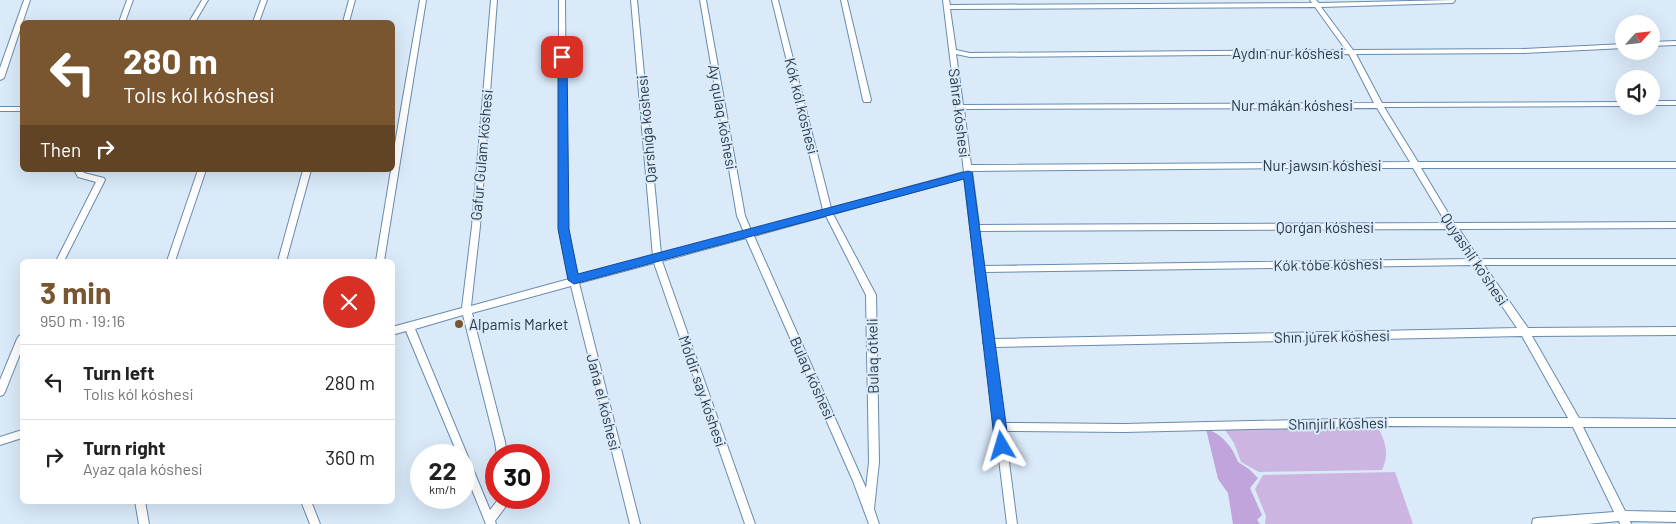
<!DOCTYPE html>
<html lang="en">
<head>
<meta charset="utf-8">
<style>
	body { margin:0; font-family:Barlow,sans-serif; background:#f6f6f6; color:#222; height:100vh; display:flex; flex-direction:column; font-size:19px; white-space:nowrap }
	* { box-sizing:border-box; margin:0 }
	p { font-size:16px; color:#767676 }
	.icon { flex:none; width:28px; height:28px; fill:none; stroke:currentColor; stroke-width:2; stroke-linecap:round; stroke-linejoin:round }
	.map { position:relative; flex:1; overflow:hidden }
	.sheet { position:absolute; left:20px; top:259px; width:375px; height:245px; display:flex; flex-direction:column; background:#fff; border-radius:8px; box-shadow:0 5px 20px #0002 }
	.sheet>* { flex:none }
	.top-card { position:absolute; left:20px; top:20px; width:375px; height:152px; border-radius:8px; box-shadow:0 5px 20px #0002; background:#79562f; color:#fff; overflow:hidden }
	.needle { width:32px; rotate:63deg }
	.tools { position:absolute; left:1615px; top:15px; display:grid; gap:10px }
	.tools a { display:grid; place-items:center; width:45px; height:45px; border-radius:50%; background:#fff; box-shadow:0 5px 20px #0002; font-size:25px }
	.speed { position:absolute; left:410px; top:444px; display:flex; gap:10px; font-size:25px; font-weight:700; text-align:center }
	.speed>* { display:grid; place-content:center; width:65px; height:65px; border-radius:50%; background:#fff; box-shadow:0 5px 20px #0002; line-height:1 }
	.speed small { font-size:12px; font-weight:400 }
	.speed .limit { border:8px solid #d22; background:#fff; color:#111 }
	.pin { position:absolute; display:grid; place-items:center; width:42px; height:42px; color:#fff; margin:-21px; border-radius:10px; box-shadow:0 2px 8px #0006 }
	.me { position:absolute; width:55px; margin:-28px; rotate:353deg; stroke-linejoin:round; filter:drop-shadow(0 0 4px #0008) }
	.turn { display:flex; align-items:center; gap:18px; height:105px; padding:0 20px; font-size:22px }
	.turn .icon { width:65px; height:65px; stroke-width:2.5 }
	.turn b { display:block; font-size:35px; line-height:42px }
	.then { display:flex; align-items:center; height:48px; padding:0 20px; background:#0003; gap:10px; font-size:19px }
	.round { display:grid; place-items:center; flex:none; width:52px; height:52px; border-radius:26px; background:#f6f6f6 }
	.headline { display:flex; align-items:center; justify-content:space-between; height:85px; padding:0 20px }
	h1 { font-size:30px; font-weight:700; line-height:38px; color:#79562f }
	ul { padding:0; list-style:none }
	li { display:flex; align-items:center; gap:15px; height:75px; padding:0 20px; border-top:1px solid #e0e0e0 }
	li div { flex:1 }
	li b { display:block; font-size:19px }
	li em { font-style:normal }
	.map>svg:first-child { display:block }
</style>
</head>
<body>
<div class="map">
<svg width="1676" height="524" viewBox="0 0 1676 524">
	<rect width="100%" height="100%" fill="#daeaf9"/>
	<path fill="#ccb5e1" d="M1377,425c8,16 13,28 5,45l-123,2 -18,-10 -7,-19 -9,-13z
		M1395,472l18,52h-148l1,-8 -11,-27 8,-14z"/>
	<path fill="#c0a4db" d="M1206,429c15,4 27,18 32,33l11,7 9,9 -8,10 12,27 -5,5 3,4h-27l-5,-31 -10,-14z"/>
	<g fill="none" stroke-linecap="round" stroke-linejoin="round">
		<defs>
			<path id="minor" d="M24,0h6l-26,78 -4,2v-12z
				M127,0h6l-8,22h-6z
				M202,0h6l-13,22h-6z
				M261,0h6l-8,22h-6z
				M349,0h6l-6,22h-6z
				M420,0h6l-42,261h-8l15,-91h1v-9z
				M491,0h6l-17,226 -9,80 98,-27 -10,-50v-229h6l2,229 11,48 75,-20 -22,-257h6l24,254 83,-22 -7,-16 -37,-216h6l39,216 6,14 72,-20 -51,-210h6l53,208 133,-36 -21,-172h6l1,5 362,-2 -2,-3h6l3,3 136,-3 -1,2 -2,1 -131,4 32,43 169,-1 102,-5v4l-102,5 -166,1 26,49 242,-1v4l-240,1 34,55h258v6h-255l33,55 222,-1v6l-217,1 20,30h197v6h-192l44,63 148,-1v8l-144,1 47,82 97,1v8h-93l42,84 51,1v10l-46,-1 1,3h-11l-1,-3 -32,3h-55l1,-5 4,-1 77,-6 -41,-85 -186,-1 -263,6 -119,-1 12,93h-10l-22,-178 -2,-3 1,-2 -20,-163 -131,36 43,81 3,167 -5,47 5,15h-10l-16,-43 -107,-243 -84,23 93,263h-10l-91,-261 -75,20 61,241h-10l-59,-238 -99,27 33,129 2,13h-10l-2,-13 -32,-127 -48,14 75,181 7,-9 1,-3h10l-2,8 -11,15 1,3h-10l-22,-54v-15h-6l-52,-124 -14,4v-8l70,-19 10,-82zM1315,7l31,43 -376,3 -14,-3 -6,-41zM956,54l14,3 379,-3 25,49 -411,2zM1377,108l33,54 -439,3 -7,-56zM1289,168h124l33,55 -467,2 -7,-54zM826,216l40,79 3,167 -3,26 -112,-252zM1450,229l20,30 -486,7 -5,-35zM1474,265l43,63 -524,11 -8,-67zM1522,336l46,82h-181l-263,6 -120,-1 -10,-76z
				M841,0h6l24,100 -1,2h-6l-1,-2z
				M1676,41v4l-25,1v-4z
				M1651,101h25v4h-25z
				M0,107h22v4h-22z
				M74,170h8l2,3 20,5 1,2 -41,81h-8l40,-79 -18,-5z
				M198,170h8l-31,91h-8z
				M303,170h8l-25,91h-8z
				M22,335v14l-17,43 -2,3 -3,1v-16l17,-41 2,-3z
				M22,430v8l-22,7v-8z
				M135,501h10l4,23h-10z
				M301,501h10l9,23h-10z"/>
		</defs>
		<use href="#minor" stroke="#678baf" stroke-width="2"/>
		<use href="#minor" fill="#fff" fill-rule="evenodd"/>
	</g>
	<path fill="#1a73e8" stroke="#114b97" d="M562,54l5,3 2,172 9,45 390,-103 4,1 37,274 -2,5 -5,1 -5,-1 -2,-5 -31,-267 -390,105 -6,-4 -10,-51v-172z"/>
	<circle fill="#79562f" stroke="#daeaf9" stroke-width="2" cx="459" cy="324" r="5"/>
	<g text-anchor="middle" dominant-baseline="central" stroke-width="4" stroke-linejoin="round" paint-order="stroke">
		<g font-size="15" fill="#293948" stroke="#daeaf9">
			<text x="1288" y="53">Aydın nur kóshesi</text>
			<text x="1292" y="105">Nur mákán kóshesi</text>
			<text transform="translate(802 106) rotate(76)">Kók kól kóshesi</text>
			<text transform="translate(960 113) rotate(83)">Sahra kóshesi</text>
			<text transform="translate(723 117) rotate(80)">Ay qulaq kóshesi</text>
			<text transform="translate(646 129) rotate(-95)">Qarshıǵa kóshesi</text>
			<text transform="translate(481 155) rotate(-85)">Gafur Gulam kóshesi</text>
			<text x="1322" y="165">Nur jawsın kóshesi</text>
			<text x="1325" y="227">Qorǵan kóshesi</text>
			<text transform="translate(1475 259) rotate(56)">Quyashli ko'shesi</text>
			<text transform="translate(1328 264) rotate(-1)">Kók tóbe kóshesi</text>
			<text transform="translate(1332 336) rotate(-1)">Shın júrek kóshesi</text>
			<text transform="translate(872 356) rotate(-91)">Bulaq ótkeli</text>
			<text transform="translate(813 378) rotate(66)">Bulaq kóshesi</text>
			<text transform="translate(703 391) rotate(71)">Móldir say kóshesi</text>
			<text transform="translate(604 402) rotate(76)">Jańa el kóshesi</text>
			<text transform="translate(1338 423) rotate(-1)">Shınjırlı kóshesi</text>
		</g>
		<g font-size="15" fill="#293948" stroke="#daeaf9" text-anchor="start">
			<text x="469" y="324">Alpamis Market</text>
		</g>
	</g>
</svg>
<div class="tools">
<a><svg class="needle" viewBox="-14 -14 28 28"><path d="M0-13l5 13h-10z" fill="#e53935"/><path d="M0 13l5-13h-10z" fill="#767676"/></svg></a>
<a><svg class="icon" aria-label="sound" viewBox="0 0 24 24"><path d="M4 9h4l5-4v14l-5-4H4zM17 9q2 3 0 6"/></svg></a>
</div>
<div class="speed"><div>22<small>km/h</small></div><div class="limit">30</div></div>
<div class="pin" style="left:562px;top:57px;background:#d93025"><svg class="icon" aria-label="arrive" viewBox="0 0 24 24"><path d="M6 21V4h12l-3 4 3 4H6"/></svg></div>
<svg class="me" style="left:1002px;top:446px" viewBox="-20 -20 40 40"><path d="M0-17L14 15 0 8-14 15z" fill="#1a73e8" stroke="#fff" stroke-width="4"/></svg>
<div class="top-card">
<div class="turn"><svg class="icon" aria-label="left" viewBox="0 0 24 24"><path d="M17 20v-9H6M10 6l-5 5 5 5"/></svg><div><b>280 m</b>Tolıs kól kóshesi</div></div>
<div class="then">Then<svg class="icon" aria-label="right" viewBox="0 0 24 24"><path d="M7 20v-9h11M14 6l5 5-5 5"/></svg></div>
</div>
<section class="sheet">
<div class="headline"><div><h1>3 min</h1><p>950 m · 19:16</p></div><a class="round" style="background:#d93025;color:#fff"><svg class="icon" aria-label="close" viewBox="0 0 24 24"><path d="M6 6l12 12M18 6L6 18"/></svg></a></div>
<ul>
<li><svg class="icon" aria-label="left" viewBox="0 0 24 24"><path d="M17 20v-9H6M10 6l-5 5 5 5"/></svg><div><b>Turn left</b><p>Tolıs kól kóshesi</p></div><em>280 m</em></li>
<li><svg class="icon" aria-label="right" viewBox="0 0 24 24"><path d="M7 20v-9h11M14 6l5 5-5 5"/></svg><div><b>Turn right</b><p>Ayaz qala kóshesi</p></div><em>360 m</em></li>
</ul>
</section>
</div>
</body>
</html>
